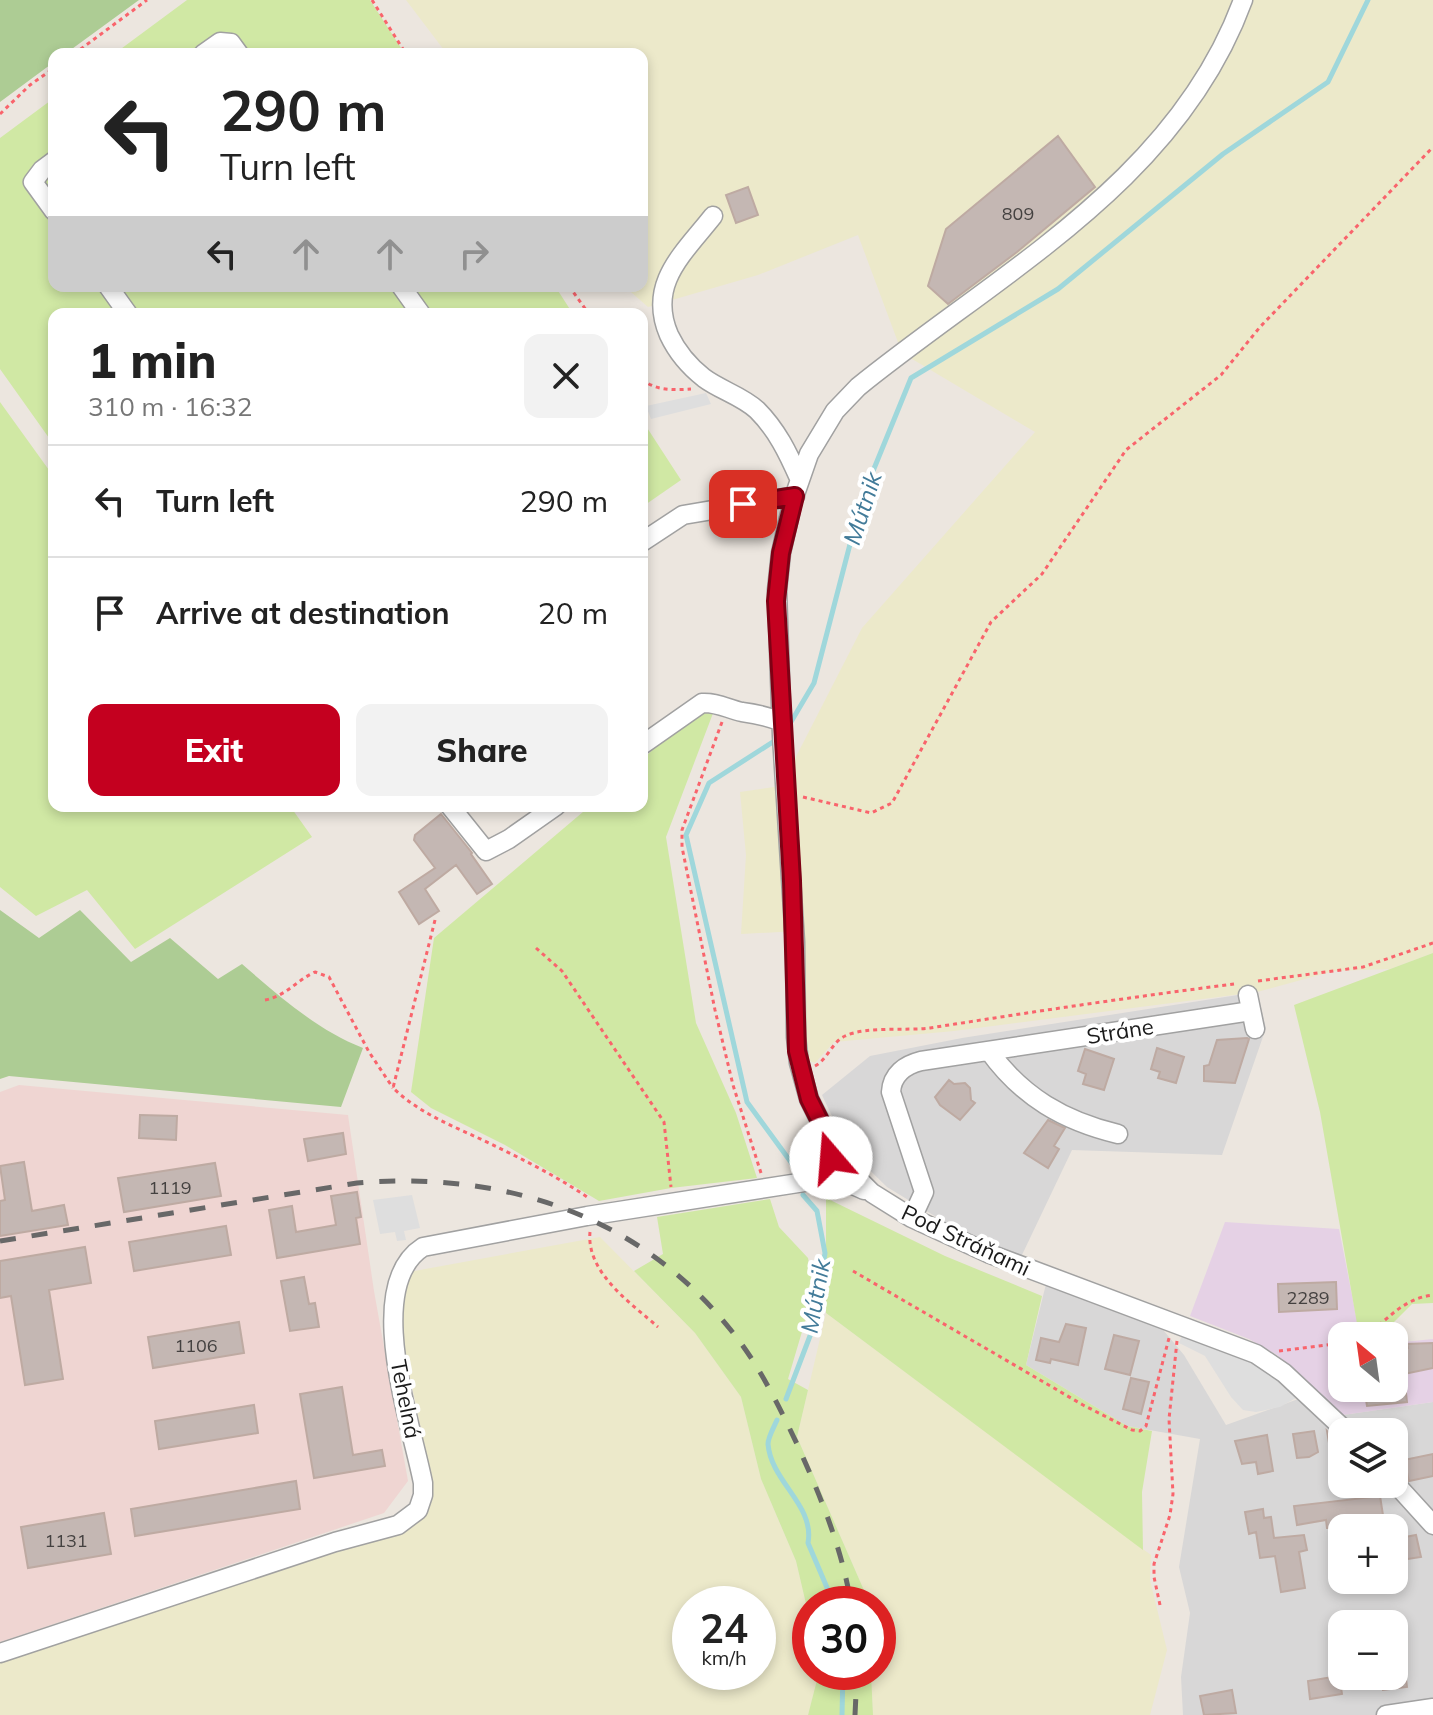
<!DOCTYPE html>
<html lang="en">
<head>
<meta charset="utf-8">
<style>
	body { margin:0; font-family:Mulish,sans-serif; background:#f2f2f2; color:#222; height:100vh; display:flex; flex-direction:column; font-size:30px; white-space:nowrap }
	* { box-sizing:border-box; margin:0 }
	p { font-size:26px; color:#767676 }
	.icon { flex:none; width:44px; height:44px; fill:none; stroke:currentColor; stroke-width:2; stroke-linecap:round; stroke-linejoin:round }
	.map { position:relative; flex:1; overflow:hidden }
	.drawer { position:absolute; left:48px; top:308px; width:600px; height:504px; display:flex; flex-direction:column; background:#fff; border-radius:16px; box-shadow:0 4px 12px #0003 }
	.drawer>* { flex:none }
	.hud { position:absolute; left:48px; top:48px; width:600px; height:244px; border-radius:16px; box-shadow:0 4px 12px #0003; background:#fff; color:#222; overflow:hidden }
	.needle { width:52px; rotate:331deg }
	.controls { position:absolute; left:1328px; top:1322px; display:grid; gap:16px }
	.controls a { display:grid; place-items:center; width:80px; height:80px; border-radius:16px; background:#fff; box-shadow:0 4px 12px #0003; font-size:40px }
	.speed { position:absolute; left:672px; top:1586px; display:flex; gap:16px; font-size:40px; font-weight:700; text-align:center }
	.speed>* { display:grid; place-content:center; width:104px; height:104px; border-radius:50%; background:#fff; box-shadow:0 4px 12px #0003; line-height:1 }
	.speed small { font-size:20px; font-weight:400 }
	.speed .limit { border:12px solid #d22; background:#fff; color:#111 }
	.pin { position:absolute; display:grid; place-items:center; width:68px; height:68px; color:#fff; margin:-34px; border-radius:16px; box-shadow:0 4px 12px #0006 }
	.me { position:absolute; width:88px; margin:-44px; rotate:342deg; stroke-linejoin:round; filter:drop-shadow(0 0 6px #0008) }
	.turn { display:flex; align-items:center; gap:28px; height:168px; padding:0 40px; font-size:36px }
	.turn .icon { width:104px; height:104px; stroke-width:2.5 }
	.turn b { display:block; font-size:56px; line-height:68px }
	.lanes { display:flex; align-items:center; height:76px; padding:0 40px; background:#0003; justify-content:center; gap:40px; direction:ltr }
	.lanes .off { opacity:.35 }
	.round { display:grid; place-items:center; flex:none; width:84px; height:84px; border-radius:16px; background:#f2f2f2 }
	.summary { display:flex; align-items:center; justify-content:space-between; height:136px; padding:0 40px }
	h1 { font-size:48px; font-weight:800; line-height:60px }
	.action { display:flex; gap:16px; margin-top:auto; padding:16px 40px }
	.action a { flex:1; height:92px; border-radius:16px; background:#c4001f; color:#fff; font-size:32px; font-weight:800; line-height:92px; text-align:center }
	.action a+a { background:#f2f2f2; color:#222 }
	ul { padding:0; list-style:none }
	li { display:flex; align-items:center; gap:24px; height:112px; padding:0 40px; border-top:2px solid #e0e0e0 }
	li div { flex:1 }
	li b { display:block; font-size:30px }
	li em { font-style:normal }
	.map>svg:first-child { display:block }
</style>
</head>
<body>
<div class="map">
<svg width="1433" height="1715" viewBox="0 0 1433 1715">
	<rect width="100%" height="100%" fill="#ece6df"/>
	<path fill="#d8d7d7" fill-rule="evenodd" d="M1257,992l9,36 -44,127 -150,-5 -51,107 -55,-22 -79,-48 -40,-39 -25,-53 48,-39 92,-18z
		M1046,1284l113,41 25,30 42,70 75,-27 21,20 111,-16v313h-250l-2,-38 9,-64 -11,-46 21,-128 -73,-13 -101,-61zM1342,1432h52v52h-52zM1342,1528h52v52h-52zM1342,1624h52v52h-52z"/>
	<path fill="#e5d1e5" d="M1225,1222l114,7 21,107h-18v52h52v-45l39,-4v63l-90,13 -66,-60 -28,-16 -59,-23z"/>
	<path fill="#efd5d2" d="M19,1085l329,30 26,176 34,190 -24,32 -384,129v-550z"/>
	<path fill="#ece9ca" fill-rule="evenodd" d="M406,0h1027v953l-43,16 -56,2 -77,21 -303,39 -120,11 -19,21 -8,-3 -4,-9 -4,-120 -58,3 5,-79 -6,-63 41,-6 81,-158 173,-196 -133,-79 -44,-118 -100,40 -110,32 -24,-21h18v-232h-195z
		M600,1237l95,96 46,64 20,82 35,82 14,60v51h9l-11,43h-808v-53l259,-87 146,-43 21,-16 7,-18 -1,-18 -29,-135v-44l6,-29zM690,1604h68v68h-68z
		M826,1313l325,242 -1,25 17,70 -17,65h-277l-2,-43h7v-30l5,-9 -5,-11v-18h-8l-73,-167z"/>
	<path fill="#d0e8a4" d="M187,0h183l35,54h-291z
		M54,98v188h501l18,28h-519v131l-54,-76v-231z
		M0,402l54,75v329h236l22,31 -177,112 -48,-59 -51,26 -36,-29z
		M642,420l39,60 -39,27z
		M715,708l-49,129 30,186 40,90 21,65 -86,10 -72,13 -94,-56 -74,-37 -20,-16 23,-154 156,-132h52v-46l53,-51z
		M1433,953v350l-21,1 -27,27 -26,4 -39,-223 -26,-107z
		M826,1198l119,58 97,40 -16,69 101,61 25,5 -10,61 1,58 -317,-237z
		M770,1199l9,28 29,31 3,17 -2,33 -21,71 20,11 -11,47 73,167h-60v17l-14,-60 -35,-82 -20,-82 -46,-64 -61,-62 29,-17 -6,-37z
		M819,1672h52l2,43h-65z"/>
	<path fill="#adcc94" d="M0,0h139l-74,54h-11v8l-54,40z
		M0,910l39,28 41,-28 51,52 39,-24 48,41 24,-15c37,32 75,66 121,84l-22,59 -332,-31 -9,3z"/>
	<path fill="#dedede" d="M706,393l5,11 -60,15 -5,-13z
		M412,1195l8,33 -16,3 2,9 -9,1 -2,-9 -15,2 -7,-34z
		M1183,1333l80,34 31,26 2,5 -16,9 -24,5 -13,-2 -12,-13 -26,-41 -26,-13z"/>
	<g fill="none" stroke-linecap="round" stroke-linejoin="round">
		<path stroke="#9fd7db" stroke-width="5" d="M788,727l26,-44 48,-185 49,-120 147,-89 165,-135 105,-72 40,-82
			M779,738l-70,45 -23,52 61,267 49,67
			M786,1399l27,-71 12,-75 -8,-42 -14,-16
			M777,1420c-3,7 -9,17 -9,24 3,38 47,61 40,99l26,61
			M842,1715l1,-43"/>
	</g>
	<path fill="#c4b7b3" stroke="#beaaa2" stroke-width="2" d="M1058,136l37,51 -78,65 -69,52 -20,-18 18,-57z
		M748,187l10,28 -22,8 -10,-28z
		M441,814l31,39 -1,1 21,30 -15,10 -21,-29 -31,24 14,22 -20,13 -20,-32 36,-24 -21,-28 1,-5z
		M1247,1038l2,1 -14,44 -31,-2v-15l5,-1 8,-25z
		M1157,1048l27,9 -8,26 -18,-5 2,-6 -9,-3z
		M1085,1049l29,10 -10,31 -21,-6 3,-10 -8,-3z
		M949,1080l5,4 11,-1 5,5 1,12 4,3 -15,17 -20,-15 -5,-8z
		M140,1115l37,1 -1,24 -37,-2z
		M1048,1120l17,8 -11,18 5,3 -11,19 -24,-15z
		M343,1133l3,21 -38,7 -4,-22z
		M24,1162l8,49 32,-6 4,20 -68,11v-35l5,-1 -5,-34z
		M215,1163l6,33 -97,16 -6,-34z
		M357,1192l4,25 -5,1 4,26 -83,14 -8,-48 23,-4 4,26 40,-7 -5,-29z
		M226,1226l5,29 -97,16 -5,-29z
		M85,1247l6,36 -42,7 14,89 -38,6 -14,-89 -11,2v-37z
		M304,1277l5,27 6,-1 4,24 -29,4 -9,-50z
		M1336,1282l1,27 -58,3 -1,-28z
		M239,1322l5,31 -91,15 -5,-31z
		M1066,1324l20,4 -8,37 -27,-6 -1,4 -14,-3 5,-22 18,4z
		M1114,1335l25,6 -9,34 -25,-6z
		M1433,1343v25l-29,6 3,28 -40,4 -3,-18h30v-38l14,-2 -1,-4z
		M1131,1378l18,4 -8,32 -18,-5z
		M342,1387l11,68 29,-5 3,16 -71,12 -14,-84z
		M254,1405l4,28 -99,16 -4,-28z
		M1314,1431l4,21 -9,5 -12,1 -4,-24z
		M1327,1431l15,15v32l-7,1z
		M1267,1435l6,36 -15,3 -2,-12 -14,2 -7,-23z
		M1433,1454v22l-24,5 -5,-21z
		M296,1481l4,28 -165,27 -4,-27z
		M1380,1496l5,32h-58l-1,-8 -29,5 -3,-19z
		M1263,1509l1,9 7,-1 3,21 30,-3 3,15 -8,2 6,36 -24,4 -6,-36 -15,2 -4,-26 -7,2 -4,-22z
		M104,1513l7,41 -83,14 -7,-41z
		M1416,1535l5,22 -27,4v-22z
		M1394,1648h8l5,39 -24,3 -2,-14h13z
		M1339,1676l3,18 -32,5 -2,-18z
		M1232,1690l4,23 -32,2 -4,-19z"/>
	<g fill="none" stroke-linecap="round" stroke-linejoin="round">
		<defs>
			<path id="minor" d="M1243,0c-66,181 -243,272 -385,387l-23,24 -26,43 -16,46 -12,53 -4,37 5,146 13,206 1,95 3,26 10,36 23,46 19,27 21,21 40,25 78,36 266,100 28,19 63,59
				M203,54l17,-12 11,1 8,11
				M54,161l-12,9 -9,12 21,29
				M713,216c-30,38 -66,68 -44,119 8,17 21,32 35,43 16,12 38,18 53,32 20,20 31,43 42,68
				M108,286l20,28
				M401,286l20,28
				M642,542l41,-27 112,-19
				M642,745l60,-42c15,-1 26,6 40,9 16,2 25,4 40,10
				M450,806l36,45 23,-12 47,-33
				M1248,995l7,34
				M989,1051c33,46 75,70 129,83
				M912,1218l12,-26 -33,-100c1,-18 14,-27 30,-31l330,-50
				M1394,1482l39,43
				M0,1653l335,-111 63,-17 20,-15 5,-15v-12c-11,-58 -61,-197 0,-236l164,-31 224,-35h33l20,9
				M1386,1715l47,-7"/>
		</defs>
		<use href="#minor" stroke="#a1a1a1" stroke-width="21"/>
		<path stroke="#f9646c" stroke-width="3" stroke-dasharray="4 4" stroke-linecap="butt" d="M372,0l34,54
			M74,54l73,-54
			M0,114l30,-29 24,-17
			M569,286l20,28
			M642,379c13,12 32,11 49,10
			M722,722l-40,108v17l33,163 18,75 28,88
			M803,797l68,16 21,-10 99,-181 51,-48 84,-124 95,-75 39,-48 173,-180
			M435,920l-42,168c28,27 63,39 98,56 33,16 69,34 99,55
			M536,948l26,23 102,151 7,65
			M1258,981l105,-14 70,-24
			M265,1000c21,-4 32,-20 50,-28l14,5 40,75 24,36
			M815,1066c13,-7 17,-24 30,-30 21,-10 61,-5 85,-8 101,-16 202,-31 304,-44
			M590,1232c-4,41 42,72 68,95
			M853,1271l230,134 49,25 8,1 6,-5 23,-88
			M1367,1336c21,-18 38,-38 66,-41
			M1279,1351l63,-8
			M1160,1605l-6,-28v-13l16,-49 3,-21 -4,-75 8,-78"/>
		<use href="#minor" stroke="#fff" stroke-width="18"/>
		<path stroke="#686868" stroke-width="5" stroke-dasharray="16 16" stroke-linecap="butt" d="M0,1241l357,-58c144,-12 280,30 373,146 28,34 48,75 67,115 23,51 45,104 54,160
			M855,1715l2,-43"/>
	</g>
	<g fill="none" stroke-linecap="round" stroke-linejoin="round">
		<defs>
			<path id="route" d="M743,504l52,-8 -14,57 -5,48 16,280 5,170 12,48 23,46 -1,13"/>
		</defs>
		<use href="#route" stroke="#7f0014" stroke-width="20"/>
		<use href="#route" stroke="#c4001f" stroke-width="14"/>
	</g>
	<g text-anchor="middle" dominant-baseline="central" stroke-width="8" stroke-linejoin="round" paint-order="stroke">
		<g font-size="18" fill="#444140">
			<text x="1018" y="213">809</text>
			<text x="170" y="1187">1119</text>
			<text x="1308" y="1297">2289</text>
			<text x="196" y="1345">1106</text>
			<text x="66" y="1540">1131</text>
		</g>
		<g font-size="22" fill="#1a1a1a" stroke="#fff">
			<text transform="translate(1120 1031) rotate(-9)">Stráne</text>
			<text transform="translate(966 1240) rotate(25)">Pod Stráňami</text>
			<text transform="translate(406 1399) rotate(79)">Tehelná</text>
		</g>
		<g font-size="24" font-style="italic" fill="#427b99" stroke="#fff">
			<text transform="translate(862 508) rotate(-72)">Mútnik</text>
			<text transform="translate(815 1296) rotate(-80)">Mútnik</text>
		</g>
	</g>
</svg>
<div class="controls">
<a><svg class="needle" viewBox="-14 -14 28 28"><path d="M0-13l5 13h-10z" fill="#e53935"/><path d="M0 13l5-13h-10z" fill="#767676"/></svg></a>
<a><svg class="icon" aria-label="layers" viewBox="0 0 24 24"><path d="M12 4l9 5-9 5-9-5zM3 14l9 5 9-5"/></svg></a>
<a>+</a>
<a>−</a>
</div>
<div class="speed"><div>24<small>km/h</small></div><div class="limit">30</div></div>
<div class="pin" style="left:743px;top:504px;background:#d93025"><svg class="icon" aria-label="arrive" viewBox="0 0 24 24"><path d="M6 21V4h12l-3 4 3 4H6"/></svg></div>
<svg class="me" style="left:831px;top:1158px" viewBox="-20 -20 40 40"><circle r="19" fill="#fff"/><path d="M0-13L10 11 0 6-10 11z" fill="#c4001f"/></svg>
<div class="hud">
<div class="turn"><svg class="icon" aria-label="left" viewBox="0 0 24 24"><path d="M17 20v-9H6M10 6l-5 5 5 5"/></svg><div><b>290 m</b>Turn left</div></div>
<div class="lanes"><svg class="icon" aria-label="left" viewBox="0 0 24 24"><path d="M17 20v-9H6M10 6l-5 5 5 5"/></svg><svg class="icon off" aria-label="ahead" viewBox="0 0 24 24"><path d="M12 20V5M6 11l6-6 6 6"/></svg><svg class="icon off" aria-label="ahead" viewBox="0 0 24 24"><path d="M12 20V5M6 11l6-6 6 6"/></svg><svg class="icon off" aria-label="right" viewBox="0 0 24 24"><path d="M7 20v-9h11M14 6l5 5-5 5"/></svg></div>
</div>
<section class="drawer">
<div class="summary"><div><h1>1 min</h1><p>310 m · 16:32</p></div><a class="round"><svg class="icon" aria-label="close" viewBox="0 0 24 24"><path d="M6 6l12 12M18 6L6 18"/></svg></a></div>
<ul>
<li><svg class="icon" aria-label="left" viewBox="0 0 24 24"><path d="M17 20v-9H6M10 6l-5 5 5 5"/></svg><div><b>Turn left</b></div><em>290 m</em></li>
<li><svg class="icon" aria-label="arrive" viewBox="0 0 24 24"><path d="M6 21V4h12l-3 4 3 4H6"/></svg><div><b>Arrive at destination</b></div><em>20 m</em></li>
</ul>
<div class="action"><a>Exit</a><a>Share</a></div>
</section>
</div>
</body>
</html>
